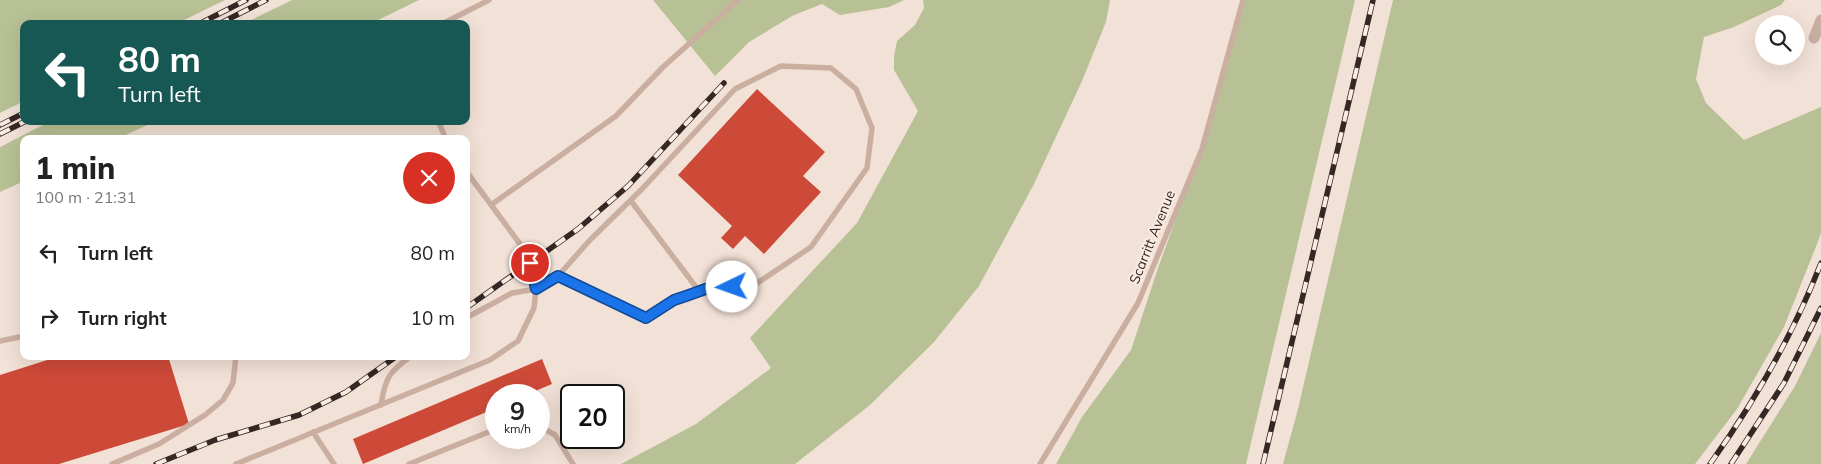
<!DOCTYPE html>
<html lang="en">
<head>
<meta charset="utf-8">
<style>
	body { margin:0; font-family:Mulish,sans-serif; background:#f2f2f2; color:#222; height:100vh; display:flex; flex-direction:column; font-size:19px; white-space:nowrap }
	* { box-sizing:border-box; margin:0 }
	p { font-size:16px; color:#767676 }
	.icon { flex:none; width:28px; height:28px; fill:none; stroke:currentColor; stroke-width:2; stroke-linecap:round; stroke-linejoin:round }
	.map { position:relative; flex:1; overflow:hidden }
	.sheet { position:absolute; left:20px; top:135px; width:450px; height:225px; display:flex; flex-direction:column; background:#fff; border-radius:10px; box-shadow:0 5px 20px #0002 }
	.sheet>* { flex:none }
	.guide { position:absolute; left:20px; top:20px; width:450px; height:105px; border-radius:10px; box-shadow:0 5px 20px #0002; background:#185854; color:#fff; overflow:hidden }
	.tools { position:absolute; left:1755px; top:15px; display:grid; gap:10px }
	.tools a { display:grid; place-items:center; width:50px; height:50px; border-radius:50%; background:#fff; box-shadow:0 5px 20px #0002; font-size:25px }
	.speed { position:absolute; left:485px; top:384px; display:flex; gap:10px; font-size:25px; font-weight:700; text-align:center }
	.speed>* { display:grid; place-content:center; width:65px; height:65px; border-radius:50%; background:#fff; box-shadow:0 5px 20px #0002; line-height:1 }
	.speed small { font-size:12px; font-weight:400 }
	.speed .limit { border:2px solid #111; border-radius:8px; background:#fff; color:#111 }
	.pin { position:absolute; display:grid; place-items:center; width:42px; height:42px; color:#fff; margin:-21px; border:2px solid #fff; border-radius:50%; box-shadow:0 1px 5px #0007 }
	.me { position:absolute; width:55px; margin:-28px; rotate:267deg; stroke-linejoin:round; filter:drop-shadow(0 0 4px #0008) }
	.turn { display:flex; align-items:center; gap:18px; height:105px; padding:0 15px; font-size:22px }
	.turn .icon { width:65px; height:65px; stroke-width:2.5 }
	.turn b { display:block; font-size:35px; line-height:42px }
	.round { display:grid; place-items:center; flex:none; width:52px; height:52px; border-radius:26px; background:#f2f2f2 }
	.summary { display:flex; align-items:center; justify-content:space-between; height:85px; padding:0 15px }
	h1 { font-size:30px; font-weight:800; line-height:38px }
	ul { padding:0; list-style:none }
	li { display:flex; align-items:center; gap:15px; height:65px; padding:0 15px }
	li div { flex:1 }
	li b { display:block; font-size:19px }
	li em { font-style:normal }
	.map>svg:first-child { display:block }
</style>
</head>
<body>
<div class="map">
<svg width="1821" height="464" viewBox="0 0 1821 464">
	<rect width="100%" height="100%" fill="#f2e1d6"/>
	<path fill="#b8c195" d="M0,0h225l-49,24h-152v77l-24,12z
		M292,0h127l-49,24h-127z
		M653,0h251l-15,7 -49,8 -18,-11 -30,12 -43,26 -34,34z
		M923,0h187l-4,22 -24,59 -48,103 -55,102 -45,56 -64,63 -75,59h-174l75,-40 75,-56 -21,-30 107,-115 61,-112 -24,-41v-14l3,-15 18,-16 9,-17z
		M1244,0h111l-109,464h-190l26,-47 49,-67 27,-82 50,-137z
		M1393,0h392l-4,5 -47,22 -30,10 -8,42 10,24 38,37 77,-33v125l-2,7 -35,88 -47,82 -42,55h-412l15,-55z
		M51,121h105l-39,18h-93v42l-24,11v-45z
		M1821,333v131h-75l49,-78z"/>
	<path fill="#ce4a38" d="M757,89l68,63 -22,24 18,16 -57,62 -19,-18 -12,13 -12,-11 11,-12 -54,-51z
		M60,356h108l21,68 -130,40h-59v-89z
		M542,359l10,25 -26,11h-30v13l-133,56 -10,-25z"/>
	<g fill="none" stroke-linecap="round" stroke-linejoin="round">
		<path stroke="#caafa1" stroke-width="5.5" d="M442,24l47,-24
			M438,121l8,18
			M466,171l54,73 10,19 6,26 22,-13 32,-36 52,-51 93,-100 46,-23 50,2 25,21 16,39 -5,40 -56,79 -61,41 -36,-2 -39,14 -29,17 -88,-41
			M631,201l68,90
			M491,205l125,-89 47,-49 75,-67
			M0,341l24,-5
			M381,405c4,-27 8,-33 30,-49
			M539,426l16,9 18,29
			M313,432l21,32
			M112,464l47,-20 46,-29 18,-15 10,-17 3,-27
			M236,464l254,-104 28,-19 16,-33 2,-19 -24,4 -46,25
			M409,464l87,-35
			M1040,464l98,-161 64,-154 41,-149"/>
		<path stroke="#caafa1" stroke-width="11" d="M1814,38l7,-18"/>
		<defs>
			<path id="rail" d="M199,24l47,-24
				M219,24l47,-24
				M0,125l24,-12
				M0,134l26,-13
				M466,308l112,-79 50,-43 96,-103
				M156,464l59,-24 84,-25 47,-23 51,-36
				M1263,464l110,-464
				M1710,464c45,-63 83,-129 111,-201
				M1731,464l53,-81 37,-75"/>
		</defs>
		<use href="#rail" stroke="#342724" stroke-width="5.5"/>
		<use href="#rail" stroke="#faece2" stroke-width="4" stroke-dasharray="11" stroke-linecap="butt"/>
	</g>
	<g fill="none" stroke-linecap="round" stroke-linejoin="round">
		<defs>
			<path id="route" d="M530,263l6,26 22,-13 88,42 28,-18 12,-4 28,-10 18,1"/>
		</defs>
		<use href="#route" stroke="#114b97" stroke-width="12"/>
		<use href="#route" stroke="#1a73e8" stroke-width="9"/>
	</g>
	<g text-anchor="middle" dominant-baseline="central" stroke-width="4" stroke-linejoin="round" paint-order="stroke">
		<g font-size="14" fill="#342724" stroke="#faece2">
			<text transform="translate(1152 237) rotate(-68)">Scarritt Avenue</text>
		</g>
	</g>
</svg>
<div class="tools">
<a><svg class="icon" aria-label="search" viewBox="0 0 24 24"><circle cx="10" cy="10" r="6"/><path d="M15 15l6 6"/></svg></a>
</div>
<div class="speed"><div>9<small>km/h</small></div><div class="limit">20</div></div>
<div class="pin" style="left:530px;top:263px;background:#d93025"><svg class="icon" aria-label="arrive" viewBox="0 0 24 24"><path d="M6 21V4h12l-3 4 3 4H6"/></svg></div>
<svg class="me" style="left:732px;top:287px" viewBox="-20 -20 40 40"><circle r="19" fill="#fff"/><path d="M0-13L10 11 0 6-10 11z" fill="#1a73e8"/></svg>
<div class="guide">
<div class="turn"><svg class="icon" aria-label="left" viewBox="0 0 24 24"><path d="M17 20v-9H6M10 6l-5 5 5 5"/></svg><div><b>80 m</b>Turn left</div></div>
</div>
<section class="sheet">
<div class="summary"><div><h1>1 min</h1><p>100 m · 21:31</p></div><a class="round" style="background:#d93025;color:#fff"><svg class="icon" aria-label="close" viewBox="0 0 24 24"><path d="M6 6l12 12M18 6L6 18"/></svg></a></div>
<ul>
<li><svg class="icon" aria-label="left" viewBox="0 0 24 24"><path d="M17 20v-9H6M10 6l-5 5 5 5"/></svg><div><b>Turn left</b></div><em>80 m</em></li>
<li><svg class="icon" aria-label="right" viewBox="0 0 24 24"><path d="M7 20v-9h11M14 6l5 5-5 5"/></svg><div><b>Turn right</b></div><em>10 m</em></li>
</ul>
</section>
</div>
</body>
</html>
